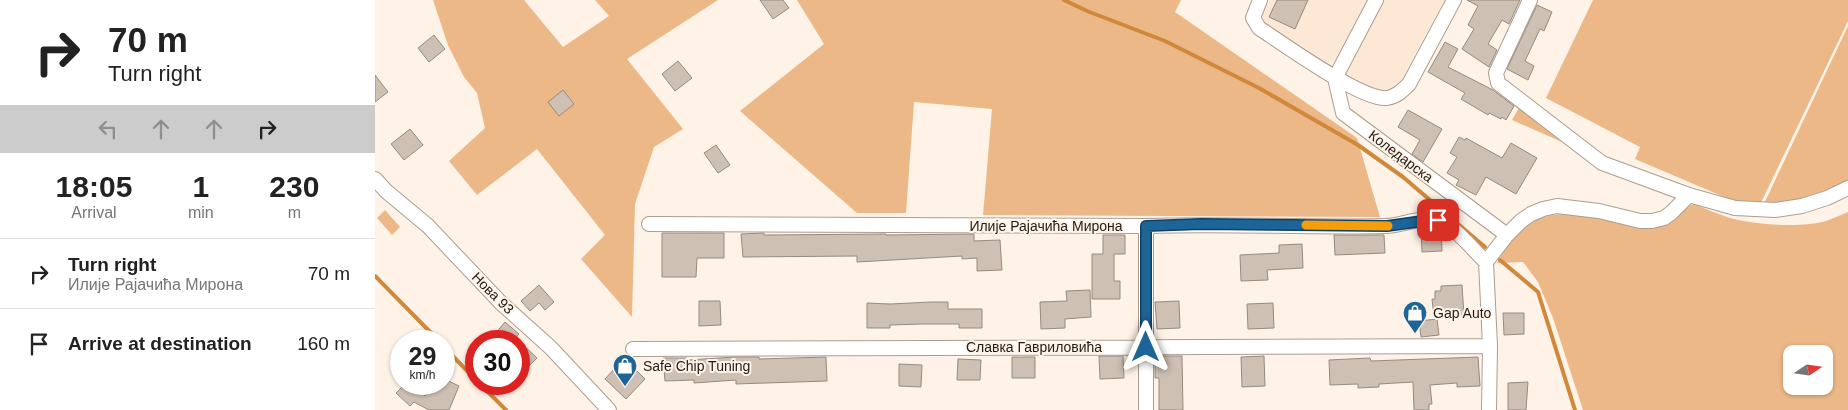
<!DOCTYPE html>
<html lang="en">
<head>
<meta charset="utf-8">
<style>
	body { margin:0; font-family:Helvetica,sans-serif; background:#f2f2f2; color:#222; height:100vh; display:flex; flex-direction:column; font-size:19px; white-space:nowrap }
	* { box-sizing:border-box; margin:0 }
	p { font-size:16px; color:#767676 }
	.icon { flex:none; width:28px; height:28px; fill:none; stroke:currentColor; stroke-width:2; stroke-linecap:round; stroke-linejoin:round }
	.map { position:relative; flex:1; overflow:hidden }
	.side { display:flex; flex-direction:column; background:#fff; width:375px }
	.side>* { flex:none }
	.guide { background:#fff; color:#222; overflow:hidden }
	.needle { width:32px; rotate:77deg }
	.controls { position:absolute; left:1408px; top:345px; display:grid; gap:10px }
	.controls a { display:grid; place-items:center; width:50px; height:50px; border-radius:10px; background:#fff; box-shadow:0 1px 4px #0004; font-size:25px }
	.speed { position:absolute; left:15px; top:330px; display:flex; gap:10px; font-size:25px; font-weight:700; text-align:center }
	.speed>* { display:grid; place-content:center; width:65px; height:65px; border-radius:50%; background:#fff; box-shadow:0 1px 4px #0004; line-height:1 }
	.speed small { font-size:12px; font-weight:400 }
	.speed .limit { border:8px solid #d22; background:#fff; color:#111 }
	.pin { position:absolute; display:grid; place-items:center; width:42px; height:42px; color:#fff; margin:-21px; border-radius:10px; box-shadow:0 2px 8px #0006 }
	.me { position:absolute; width:55px; margin:-28px; rotate:0deg; stroke-linejoin:round; filter:drop-shadow(0 0 4px #0008) }
	.turn { display:flex; align-items:center; gap:18px; height:105px; padding:0 25px; font-size:22px }
	.turn .icon { width:65px; height:65px; stroke-width:2.5 }
	.turn b { display:block; font-size:35px; line-height:42px }
	.lanes { display:flex; align-items:center; height:48px; padding:0 25px; background:#0003; justify-content:center; gap:25px; direction:ltr }
	.lanes .off { opacity:.35 }
	.eta { display:flex; justify-content:space-evenly; align-items:center; height:85px; text-align:center }
	.eta b { font-size:30px; font-weight:800; line-height:35px }
	ul { padding:0; list-style:none }
	li { display:flex; align-items:center; gap:15px; height:70px; padding:0 25px; border-top:1px solid #e0e0e0 }
	li div { flex:1 }
	li b { display:block; font-size:19px }
	li em { font-style:normal }
	main { display:flex; flex:1; min-height:0 }
	.map>svg:first-child { display:block }
</style>
</head>
<body>
<main>
<section class="side">
<div class="guide">
<div class="turn"><svg class="icon" aria-label="right" viewBox="0 0 24 24"><path d="M7 20v-9h11M14 6l5 5-5 5"/></svg><div><b>70 m</b>Turn right</div></div>
<div class="lanes"><svg class="icon off" aria-label="left" viewBox="0 0 24 24"><path d="M17 20v-9H6M10 6l-5 5 5 5"/></svg><svg class="icon off" aria-label="ahead" viewBox="0 0 24 24"><path d="M12 20V5M6 11l6-6 6 6"/></svg><svg class="icon off" aria-label="ahead" viewBox="0 0 24 24"><path d="M12 20V5M6 11l6-6 6 6"/></svg><svg class="icon" aria-label="right" viewBox="0 0 24 24"><path d="M7 20v-9h11M14 6l5 5-5 5"/></svg></div>
</div>
<div class="eta">
<div><b>18:05</b><p>Arrival</p></div>
<div><b>1</b><p>min</p></div>
<div><b>230</b><p>m</p></div>
</div>
<ul>
<li><svg class="icon" aria-label="right" viewBox="0 0 24 24"><path d="M7 20v-9h11M14 6l5 5-5 5"/></svg><div><b>Turn right</b><p>Илије Рајачића Мирона</p></div><em>70 m</em></li>
<li><svg class="icon" aria-label="arrive" viewBox="0 0 24 24"><path d="M6 21V4h12l-3 4 3 4H6"/></svg><div><b>Arrive at destination</b></div><em>160 m</em></li>
</ul>
</section>
<div class="map">
<svg width="1473" height="410" viewBox="0 0 1473 410">
	<rect width="100%" height="100%" fill="#fff3e8"/>
	<path fill="#fde8d5" d="M895,0h98l-32,61 -8,2 -65,-41 -2,-6z
		M1007,0h62l-44,82 -9,7 -12,2 -35,-19z"/>
	<path fill="#ecb887" fill-rule="evenodd" d="M58,0h91l39,47 46,-31 -14,-16h123l-91,59 56,70 -29,18 -19,57 -3,113 -51,-58 24,-24 -68,-86 -60,46 -28,-34 36,-33 -8,-35 -13,-16 -16,-32z
		M422,0h384l-6,12 182,126 23,79 -397,-2 9,-106 -78,-7 -8,111h-49l-117,-102 84,-67z
		M1218,0h255v21l-91,190 -122,-52 5,-12 -94,-49z
		M1473,26v156l-45,19 -40,5z
		M1145,106l60,44 -68,-30z
		M1319,204c12,5 24,10 36,14 26,7 71,10 96,3 8,-3 15,-6 22,-9v198h-265l-30,-92 -15,-36 -15,-20 -26,1c27,-52 59,-56 113,-42 15,4 33,10 49,6 14,-3 21,-18 35,-23zM1416,354h33v32h-33z
		M10,210l15,17 -8,8 -15,-17z"/>
	<g fill="none" stroke-linecap="round" stroke-linejoin="round">
		<path stroke="#d0893b" stroke-width="4" d="M689,0l23,11 78,30 94,47 99,57 45,32 82,70
			M1125,260l38,32 37,118
			M0,276l64,65
			M69,347l32,33
			M105,384l26,26"/>
	</g>
	<path fill="#cec0b3" stroke="#978a7e" d="M385,0h23l6,8 -16,11z
		M902,0h31l-13,29 -26,-12z
		M1092,0h53l-11,24 -7,-4 -14,24 9,6 -8,17 -27,-18 12,-20 -6,-4 10,-19z
		M1162,5l15,7 -8,19 -4,-2 -15,32 9,5 -6,14 -21,-11z
		M59,35l11,14 -16,13 -11,-14z
		M1070,42l13,7 -10,18 45,23 21,16 -8,14 -4,-3 -1,2 -12,-6 -1,2 -27,-16 4,-6 -37,-21z
		M303,61l14,17 -17,13 -13,-17z
		M0,75l13,17 -13,10z
		M188,90l11,14 -15,12 -11,-14z
		M1033,110l34,19 -19,33 -11,-8 8,-14 -22,-13z
		M35,129l13,16 -19,15 -13,-16z
		M1084,137l6,3 1,-2 36,20 9,-15 26,15 -21,36 -30,-17 -10,18 -20,-10 3,-5 -12,-7 10,-16 -7,-4z
		M341,145l14,20 -12,8 -14,-20z
		M1055,228l11,3 1,20 -20,1 -1,-23z
		M287,233h62v25h-27l-1,19h-34z
		M389,233v2l122,-1v1l88,-1v7l26,-1 2,30 -25,1v-13l-15,1v-3l-105,6v-6l-114,1 -2,-23z
		M728,235h22v19h-11v27h6v18h-28v-45h11z
		M959,235h50l1,18 -50,2z
		M927,244l1,24 -36,2 1,10 -27,1 -1,-26 39,-2v-8z
		M164,285l15,17 -9,8 -6,-7 -9,8 -9,-10z
		M1087,285l2,30 -30,2 -2,-18h3v-8h6v-5z
		M715,290l1,27 -26,2v9l-24,1 -1,-27 27,-1 -1,-10z
		M324,301h21l1,24 -22,1z
		M804,301l1,27 -23,1 -2,-27z
		M556,302h17v7h34v19h-23v-4h-37l-32,1v3h-23v-25l23,1z
		M898,303l1,25 -26,1 -1,-25z
		M1128,313h21v21l-20,1z
		M1062,319l2,16 -18,2 -2,-16z
		M130,322l14,12 -6,7h-24z
		M144,341l18,17 -12,12 -6,-6z
		M724,356h24l1,22 -24,1z
		M780,356h27l1,54h-24v-32h-4z
		M889,356l1,30 -23,1 -1,-30z
		M360,357h24v2l67,-2 1,24 -91,3v-4l-42,3v-3l-29,1 -2,-23h24l1,2z
		M637,357h23v21h-23z
		M1103,357l2,29 -23,1v-4l-27,2 2,19h-3v6h-15l-1,-28 -34,2v3l-21,1v-4l-28,1 -1,-25 41,-2 1,3z
		M249,358l21,21 -19,20 -21,-20z
		M583,359l23,1 -1,20h-23z
		M524,364l23,1 -1,22 -22,-1z
		M69,379l15,7 -10,24h-20l-15,-8 -4,4 -14,-13 9,-9h7l13,12 12,-12h7z
		M1153,382l-2,28h-18v-27z"/>
	<g fill="none" stroke-linecap="round" stroke-linejoin="round">
		<defs>
			<path id="street" d="M885,0l-7,18 6,10c23,15 103,73 128,70 10,-2 15,-7 22,-14l45,-84
				M1155,0l-34,73 2,10 104,80 87,32 46,13 40,2 27,-4 25,-8 21,-10
				M968,113l164,122
				M968,113l-8,-35 41,-78
				M0,179l11,12 42,35 73,77 50,45 58,62
				M274,224l497,2c79,-3 159,2 239,0 16,0 36,-10 52,-6 16,4 37,31 49,42
				M258,349l857,-3
				M771,410v-184
				M1114,410l1,-64 -4,-84 21,-27 14,-14 10,-7 12,-5 14,-3 42,5 41,10h12l12,-3 7,-5 18,-18"/>
		</defs>
		<use href="#street" stroke="#ab9e91" stroke-width="16"/>
		<use href="#street" stroke="#fff" stroke-width="14"/>
	</g>
	<g fill="none" stroke-linecap="round" stroke-linejoin="round">
		<defs>
			<path id="route" d="M771,347v-121l55,-2 186,2 43,-6h8"/>
		</defs>
		<use href="#route" stroke="#134163" stroke-width="12"/>
		<use href="#route" stroke="#1d6498" stroke-width="9"/>
		<path stroke="#f59e0b" stroke-width="9" d="M931,225l82,1"/>
	</g>
	<defs>
		<symbol id="shop-pin" viewBox="-11 -11 22 30"><path d="M0 17L-7.5 6A9.5 9.5 0 1 1 7.5 6Z" fill="#1d6498" stroke="#fff3e8"/><path d="M-5-2.5h2.3a2.7 3.5 0 0 1 5.4 0H5L5.5 6h-11ZM-1.5-2.5h3a1.5 2.3 0 0 0-3 0Z" fill="#fff"/></symbol>
	</defs>
	<g fill-rule="evenodd">
		<use href="#shop-pin" x="1026" y="299" width="28" height="38"/>
		<use href="#shop-pin" x="236" y="352" width="28" height="38"/>
	</g>
	<g text-anchor="middle" dominant-baseline="central" stroke-width="4" stroke-linejoin="round" paint-order="stroke">
		<g font-size="14" fill="#211c17" stroke="#fff3e8">
			<text transform="translate(1026 156) rotate(37)">Коледарска</text>
			<text x="671" y="226">Илије Рајачића Мирона</text>
			<text transform="translate(118 293) rotate(45)">Нова 93</text>
			<text x="659" y="347">Славка Гавриловића</text>
		</g>
		<g font-size="14" fill="#211c17" stroke="#fff3e8" text-anchor="start">
			<text x="1058" y="313">Gap Auto</text>
			<text x="268" y="366">Safe Chip Tuning</text>
		</g>
	</g>
</svg>
<div class="controls">
<a><svg class="needle" viewBox="-14 -14 28 28"><path d="M0-13l5 13h-10z" fill="#e53935"/><path d="M0 13l5-13h-10z" fill="#767676"/></svg></a>
</div>
<div class="speed"><div>29<small>km/h</small></div><div class="limit">30</div></div>
<div class="pin" style="left:1063px;top:220px;background:#d93025"><svg class="icon" aria-label="arrive" viewBox="0 0 24 24"><path d="M6 21V4h12l-3 4 3 4H6"/></svg></div>
<svg class="me" style="left:771px;top:347px" viewBox="-20 -20 40 40"><path d="M0-17L14 15 0 8-14 15z" fill="#1d6498" stroke="#fff" stroke-width="4"/></svg>
</div>
</main>
</body>
</html>
